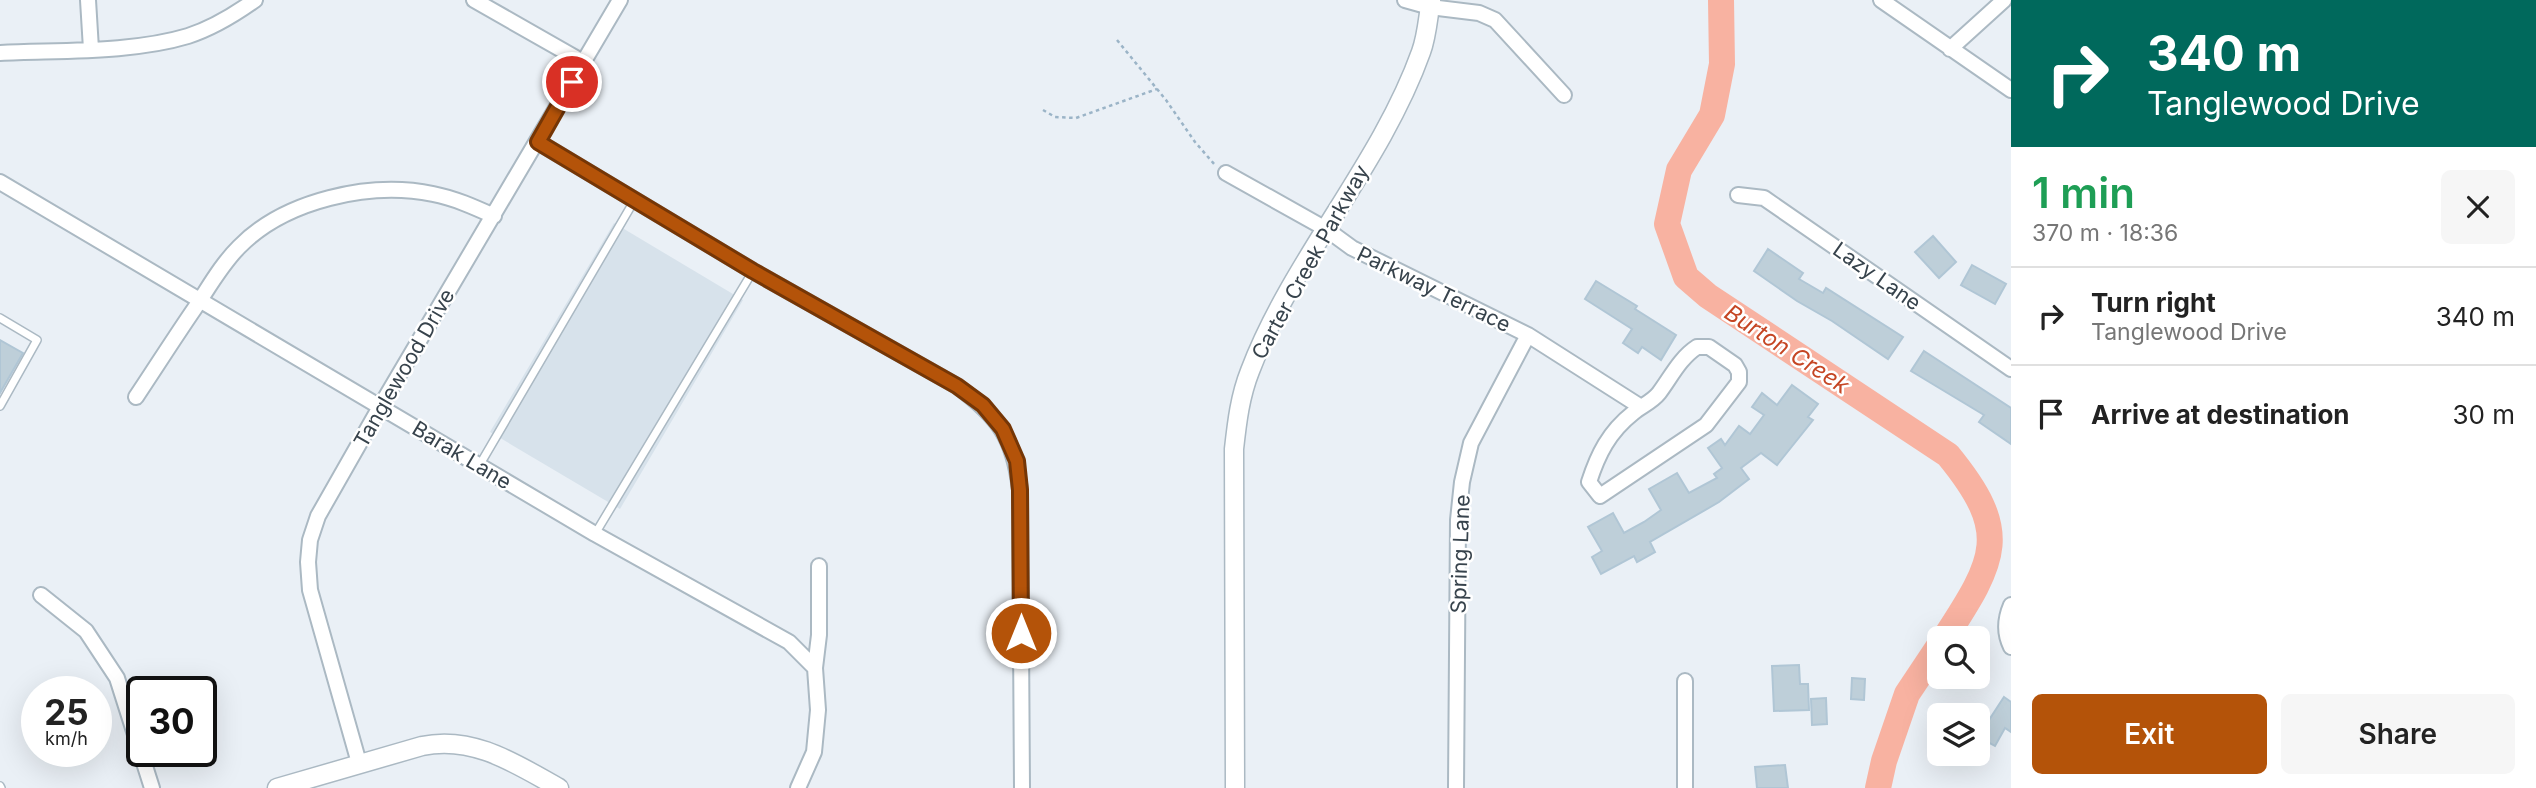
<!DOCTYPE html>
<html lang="en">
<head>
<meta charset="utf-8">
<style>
	body { margin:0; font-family:Inter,sans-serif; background:#f6f6f6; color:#222; height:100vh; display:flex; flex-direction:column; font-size:26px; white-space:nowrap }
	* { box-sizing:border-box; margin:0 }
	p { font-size:23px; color:#767676 }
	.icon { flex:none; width:38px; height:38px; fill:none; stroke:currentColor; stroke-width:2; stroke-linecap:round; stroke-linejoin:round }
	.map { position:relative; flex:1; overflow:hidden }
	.side { display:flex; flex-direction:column; background:#fff; width:525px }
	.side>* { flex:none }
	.banner { background:#00695c; color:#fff; overflow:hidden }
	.buttons { position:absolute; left:1927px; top:626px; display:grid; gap:14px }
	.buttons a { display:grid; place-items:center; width:63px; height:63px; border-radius:10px; background:#fff; box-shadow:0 7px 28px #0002; font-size:35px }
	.speed { position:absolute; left:21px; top:676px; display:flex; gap:14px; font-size:35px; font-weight:700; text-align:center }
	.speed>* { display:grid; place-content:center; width:91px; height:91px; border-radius:50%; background:#fff; box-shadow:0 7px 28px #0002; line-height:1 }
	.speed small { font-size:18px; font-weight:400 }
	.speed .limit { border:4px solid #111; border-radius:10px; background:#fff; color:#111 }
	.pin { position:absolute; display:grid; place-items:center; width:60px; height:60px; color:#fff; margin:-30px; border:4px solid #fff; border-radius:50%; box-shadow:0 2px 7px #0007 }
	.me { position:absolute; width:77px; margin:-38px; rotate:0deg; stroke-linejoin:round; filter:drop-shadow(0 0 5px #0008) }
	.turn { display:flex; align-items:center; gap:24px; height:147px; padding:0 21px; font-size:32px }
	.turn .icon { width:91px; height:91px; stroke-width:2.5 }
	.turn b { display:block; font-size:49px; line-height:60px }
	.round { display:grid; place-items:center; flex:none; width:74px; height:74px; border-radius:10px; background:#f6f6f6 }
	.head { display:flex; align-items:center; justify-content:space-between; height:119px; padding:0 21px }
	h1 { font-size:42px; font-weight:600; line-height:52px; color:#1e9e55 }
	.action { display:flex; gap:14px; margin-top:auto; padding:14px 21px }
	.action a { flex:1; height:80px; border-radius:10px; background:#b45309; color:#fff; font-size:28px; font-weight:600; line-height:80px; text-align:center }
	.action a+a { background:#f6f6f6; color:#222 }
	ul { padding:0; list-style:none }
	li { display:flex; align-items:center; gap:21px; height:98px; padding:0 21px; border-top:2px solid #e0e0e0 }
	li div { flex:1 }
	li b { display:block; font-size:26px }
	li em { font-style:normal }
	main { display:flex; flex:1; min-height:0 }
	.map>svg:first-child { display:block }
</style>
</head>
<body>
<main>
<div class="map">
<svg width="2011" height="788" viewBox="0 0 2011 788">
	<rect width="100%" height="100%" fill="#eaf0f6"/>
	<path fill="#d7e2eb" d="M614,223l129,77 -123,209 -130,-77z"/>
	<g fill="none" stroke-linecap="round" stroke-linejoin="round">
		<path stroke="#f8b2a1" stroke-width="26" d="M1721,0l1,64 -10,51 -33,55 -12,54 19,53 22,19 240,159c63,77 49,103 -4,184
			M1878,788l6,-27 23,-67 32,-48"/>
	</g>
	<path fill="#becfd9" stroke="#b0c6d5" stroke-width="2" d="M1933,236l23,26 -17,16 -24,-26z
		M1768,249l35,24 -4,6 24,14 3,-5 77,49 -15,22 -56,-38 -35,-20 -43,-30z
		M1972,265l34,19 -11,20 -34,-19z
		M1596,281l41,25 -2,3 41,26 -15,25 -19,-13 -4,6 -15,-10 9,-14 -47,-30z
		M0,340l23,13 -23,40z
		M1924,351l87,57v36l-32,-22 5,-7 -73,-44z
		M1792,385l26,19 -10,13 5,3 -36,45 -16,-12 -20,15 8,11 -30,23 -69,40 5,10 -18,10 -3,-6 -33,18 -9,-17 10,-6 -14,-24 25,-14 11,20 20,-11 17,-12 -12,-21 28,-16 12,20 28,-15 -3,-4 8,-6 -14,-20 13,-9 4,6 14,-19 11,8 14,-19 -12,-8 10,-14 15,12z
		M1799,665l1,19h8l1,26 -35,1 -2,-45z
		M1852,678l13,1 -1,21 -13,-1z
		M2004,697l7,5v30l-6,-4 -10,18 -17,-9z
		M1826,698l1,26 -15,1 -1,-26z
		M1785,765l3,23h-31l-2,-21z"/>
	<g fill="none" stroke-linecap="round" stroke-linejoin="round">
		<defs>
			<path id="service" d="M0,318l37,22 -37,66
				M479,466l155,-265
				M595,534l158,-263
				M0,786l1,2"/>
			<path id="minor" d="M88,0l3,49
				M474,0l109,62
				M1405,0l25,7 49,6 16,7 69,75
				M1881,0l130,90
				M1950,49l54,-49
				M0,53c59,-3 132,0 188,-17 25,-8 46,-21 67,-36
				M538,142l215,129 204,115c42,31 57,52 63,104l2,298
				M1226,173l100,56 26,19 176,87 113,72
				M0,182l595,352 194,108 26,26
				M1738,195l26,3 247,171
				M1697,347h12l26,18 4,7v10l-33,43 -106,71 -11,-14c9,-28 20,-50 44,-69 8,-7 19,-11 26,-20 12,-16 21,-35 38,-46z
				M136,397c20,-30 39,-60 59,-89 14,-21 26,-43 44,-61 46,-47 131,-66 194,-53 21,4 41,13 61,22
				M41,595l45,36 31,47 35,110
				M2011,605c-6,14 -7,28 0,42
				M1685,681v107
				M359,763l-49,-173 -2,-28 2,-22 8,-24 62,-109 240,-407
				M798,788l16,-36 4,-42 -3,-42 4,-33v-69
				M1456,788l2,-268 4,-38 9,-39 57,-108"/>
			<path id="tertiary" d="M277,788l145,-42c51,-11 94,18 137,42
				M1235,788l-1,-339c3,-27 6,-53 16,-78 42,-111 131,-207 171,-319 6,-16 7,-35 10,-52"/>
		</defs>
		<use href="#service" stroke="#abb9c3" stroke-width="10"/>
		<use href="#minor" stroke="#abb9c3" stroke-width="18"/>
		<use href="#tertiary" stroke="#abb9c3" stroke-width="21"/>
		<path stroke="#9bb4c7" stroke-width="2.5" stroke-dasharray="3.5 3.5" stroke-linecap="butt" d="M1117,40l49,60 29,42 20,23
			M1043,110l12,7 21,1 81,-29"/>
		<use href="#service" stroke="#fff" stroke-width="7"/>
		<use href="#minor" stroke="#fff" stroke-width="14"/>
		<use href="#tertiary" stroke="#fff" stroke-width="18"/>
	</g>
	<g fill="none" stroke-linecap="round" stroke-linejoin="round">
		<defs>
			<path id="route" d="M572,82l-34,60 215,129 204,115 26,19 20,24 14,32 3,29 1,143"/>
		</defs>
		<use href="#route" stroke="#753606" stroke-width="18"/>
		<use href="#route" stroke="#b45309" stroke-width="12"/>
	</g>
	<g text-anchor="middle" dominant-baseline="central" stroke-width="5" stroke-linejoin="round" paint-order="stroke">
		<g font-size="21" fill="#37434c" stroke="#fff">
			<text transform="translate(1310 262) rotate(-61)">Carter Creek Parkway</text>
			<text transform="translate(1877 276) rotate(35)">Lazy Lane</text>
			<text transform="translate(1434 289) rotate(26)">Parkway Terrace</text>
			<text transform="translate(404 368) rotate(-60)">Tanglewood Drive</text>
			<text transform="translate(462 455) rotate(31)">Barak Lane</text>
			<text transform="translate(1460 554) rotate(-88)">Spring Lane</text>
		</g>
		<g font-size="23" font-style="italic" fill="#c54523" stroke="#fff">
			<text transform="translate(1787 349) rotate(33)">Burton Creek</text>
		</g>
	</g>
</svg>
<div class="buttons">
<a><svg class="icon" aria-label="search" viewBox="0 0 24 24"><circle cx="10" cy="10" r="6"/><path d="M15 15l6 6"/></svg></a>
<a><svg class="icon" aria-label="layers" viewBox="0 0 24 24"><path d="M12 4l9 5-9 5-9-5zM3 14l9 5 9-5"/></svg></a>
</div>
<div class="speed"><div>25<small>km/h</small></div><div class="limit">30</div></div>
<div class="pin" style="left:572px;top:82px;background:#d93025"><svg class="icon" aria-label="arrive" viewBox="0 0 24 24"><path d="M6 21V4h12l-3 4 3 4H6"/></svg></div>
<svg class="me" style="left:1021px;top:633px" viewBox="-20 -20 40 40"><circle r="17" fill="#b45309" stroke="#fff" stroke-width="3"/><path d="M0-11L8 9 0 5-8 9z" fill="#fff"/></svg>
</div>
<section class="side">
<div class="banner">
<div class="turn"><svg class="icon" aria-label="right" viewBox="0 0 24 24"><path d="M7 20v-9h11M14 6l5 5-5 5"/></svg><div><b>340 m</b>Tanglewood Drive</div></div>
</div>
<div class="head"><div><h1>1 min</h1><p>370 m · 18:36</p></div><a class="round"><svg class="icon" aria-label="close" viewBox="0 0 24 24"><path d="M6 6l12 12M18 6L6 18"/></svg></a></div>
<ul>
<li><svg class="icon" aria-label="right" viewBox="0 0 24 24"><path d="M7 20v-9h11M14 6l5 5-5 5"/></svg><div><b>Turn right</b><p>Tanglewood Drive</p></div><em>340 m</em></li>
<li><svg class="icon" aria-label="arrive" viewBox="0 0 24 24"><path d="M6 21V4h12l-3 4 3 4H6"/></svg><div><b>Arrive at destination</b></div><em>30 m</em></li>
</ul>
<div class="action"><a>Exit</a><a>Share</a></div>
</section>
</main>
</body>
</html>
